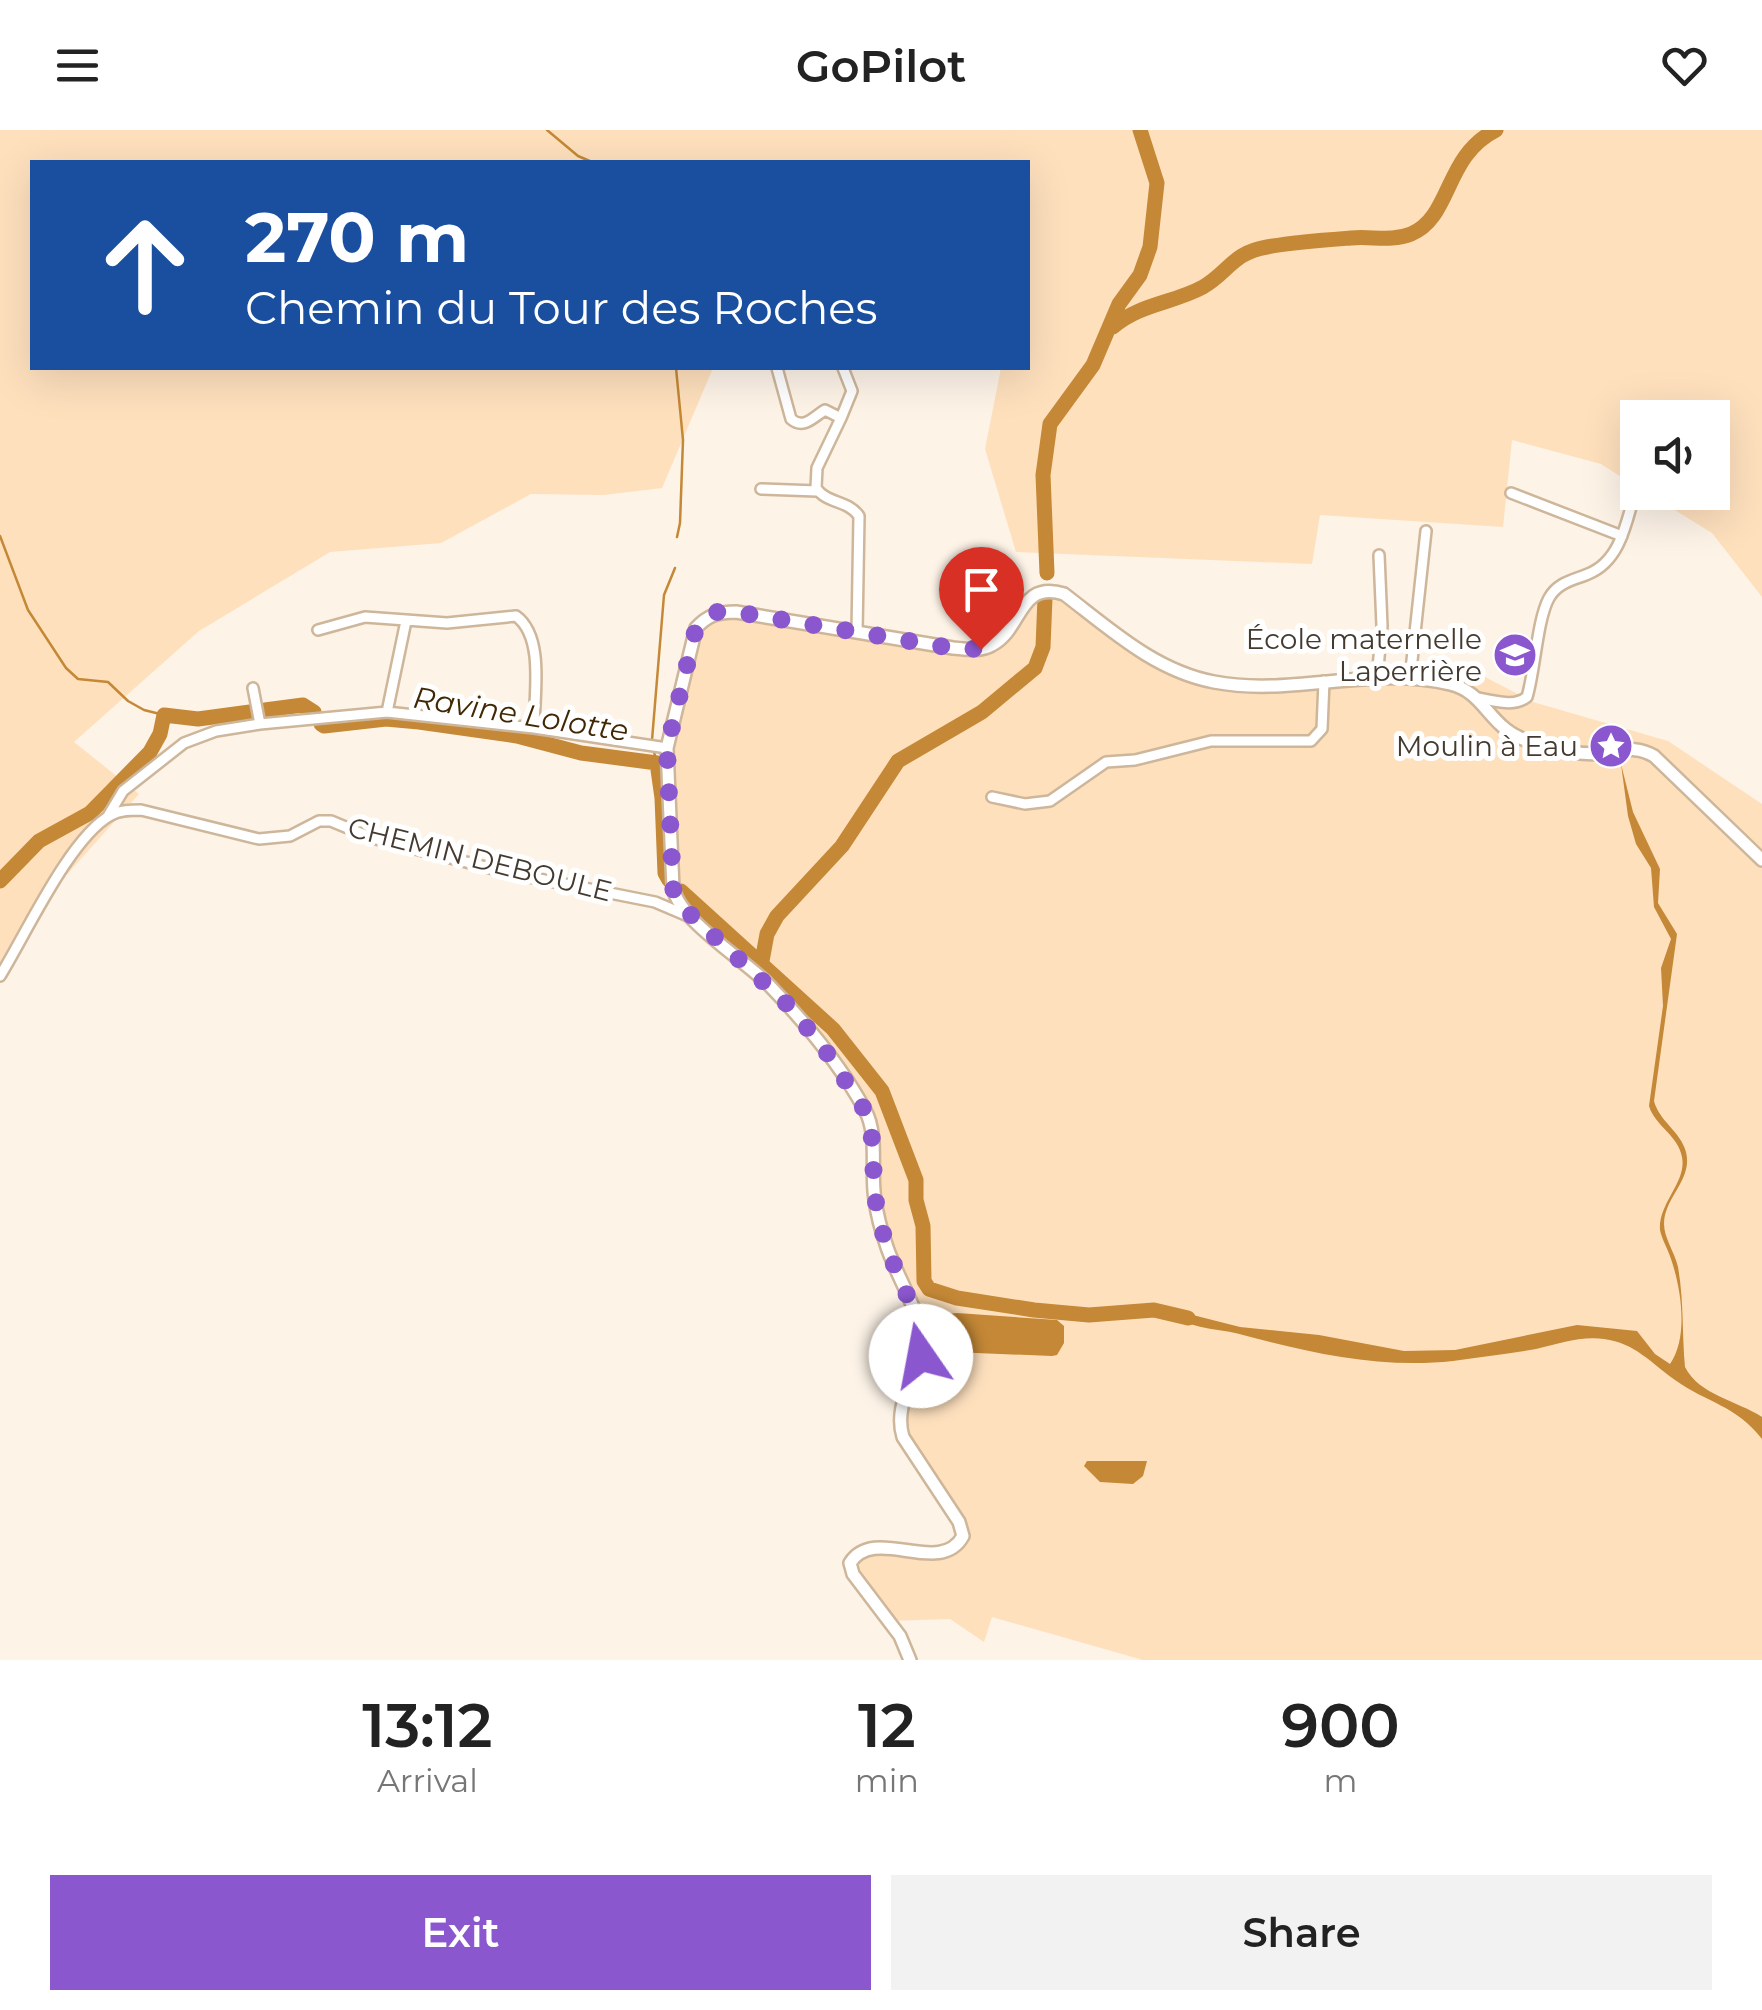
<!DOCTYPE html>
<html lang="en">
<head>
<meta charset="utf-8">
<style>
	body { margin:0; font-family:Montserrat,sans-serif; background:#f2f2f2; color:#222; height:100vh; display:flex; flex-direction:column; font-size:38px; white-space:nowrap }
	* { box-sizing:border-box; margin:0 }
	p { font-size:32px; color:#767676 }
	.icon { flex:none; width:55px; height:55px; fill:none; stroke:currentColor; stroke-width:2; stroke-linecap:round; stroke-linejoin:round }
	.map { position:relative; height:1530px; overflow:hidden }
	.side { display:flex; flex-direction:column; background:#fff; flex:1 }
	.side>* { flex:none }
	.guide { position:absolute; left:30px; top:30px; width:1000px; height:210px; border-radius:0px; box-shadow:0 10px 40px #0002; background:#1a4fa0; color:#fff; overflow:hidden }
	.tools { position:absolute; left:1620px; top:270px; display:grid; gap:20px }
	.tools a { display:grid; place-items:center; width:110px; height:110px; border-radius:0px; background:#fff; box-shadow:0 10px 40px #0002; font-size:50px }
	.pin { position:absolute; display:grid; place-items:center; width:85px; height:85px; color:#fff; margin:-102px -42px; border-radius:50% 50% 50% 0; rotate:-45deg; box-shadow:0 0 10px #0007 }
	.pin .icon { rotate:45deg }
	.me { position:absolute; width:110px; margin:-55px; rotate:348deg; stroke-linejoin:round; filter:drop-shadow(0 0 8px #0008) }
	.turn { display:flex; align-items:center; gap:35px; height:210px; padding:0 50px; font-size:45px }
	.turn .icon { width:130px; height:130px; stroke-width:2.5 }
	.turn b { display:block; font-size:70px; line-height:85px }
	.eta { display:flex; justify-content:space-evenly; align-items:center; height:170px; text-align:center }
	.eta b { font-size:60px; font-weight:600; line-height:70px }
	.action { display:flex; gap:20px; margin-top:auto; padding:20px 50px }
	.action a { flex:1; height:115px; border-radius:0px; background:#8b57cf; color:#fff; font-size:40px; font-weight:600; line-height:115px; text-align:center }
	.action a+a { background:#f2f2f2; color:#222 }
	header { display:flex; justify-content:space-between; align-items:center; height:130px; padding:0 50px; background:#fff; font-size:45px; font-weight:600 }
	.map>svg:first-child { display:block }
</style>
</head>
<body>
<header><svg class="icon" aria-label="menu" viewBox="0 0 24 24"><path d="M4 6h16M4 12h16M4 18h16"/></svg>GoPilot<svg class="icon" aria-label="heart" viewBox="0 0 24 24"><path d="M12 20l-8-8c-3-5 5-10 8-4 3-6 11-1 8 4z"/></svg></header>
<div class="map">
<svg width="1762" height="1530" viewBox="0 0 1762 1530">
	<rect width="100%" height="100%" fill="#fdf3e7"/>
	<path fill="#fee0bd" d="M0,0h1762v467l-50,-64 -65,-40 65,-1v-74h-74l-1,69 -36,-23 -89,-24 -9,87 -183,-12 -8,49 -296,-12 -31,-103 16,-81h27v-206h-996v206h681l-51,120 -58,7 -73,-1 -90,49 -111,9 -131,79 -125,111 65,52 -103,115 -36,56z
		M1052,460l85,61 75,31 165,-4 75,7 6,-22 75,39 135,39 94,63v856h-619l-151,-43 -8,25 -34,-23 -61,2 -36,-47 4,-22 81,-1 25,-15 -64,-113 22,-95 -35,-82 -15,-123 -50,-79 -146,-148 -8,-148 29,-120 21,-16 236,36 38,-2 38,-46z"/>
	<path fill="#c48836" d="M1621,634l12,48 27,57 -2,34 19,31 -23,167c5,20 27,31 32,51 7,28 -22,45 -22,72 0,14 11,29 14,43 6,34 4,67 7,100 14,28 53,34 77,50v22c-26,-34 -55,-36 -87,-59 -24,-17 -40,-37 -71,-41 -24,-3 -46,5 -68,10 -27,5 -56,8 -83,12 -72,8 -141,-8 -210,-26 -23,-7 -55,-5 -71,-22l5,-2 63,16 79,8 85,16 51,-1 122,-25 60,6 18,23 15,10c19,-27 11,-76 1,-105 -3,-10 -9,-19 -11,-29 -2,-27 27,-48 22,-73 -4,-22 -27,-31 -33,-51l14,-100 -2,-38 10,-29 -17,-32 -3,-39 -15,-24 -8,-28z
		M957,1183l100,7 7,6v17l-7,12 -5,1 -100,-4 -12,-11 -1,-16 8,-11z
		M1087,1331h60l-4,15 -10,8 -33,-2 -16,-16z"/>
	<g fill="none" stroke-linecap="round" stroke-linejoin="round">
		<path stroke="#c48836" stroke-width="2.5" d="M547,0l31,26 14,6
			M676,238l7,72 -3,83 -3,14
			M0,406l28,74 38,58 12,11 30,3 20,19 16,9 20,5
			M652,610l12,-145 11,-27
			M654,622l3,11"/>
		<path stroke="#c48836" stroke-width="15" d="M1113,197c26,-23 61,-24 90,-40 26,-15 29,-34 64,-40 27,-5 57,-7 84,-9 21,-2 40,4 60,-4 41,-17 33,-78 85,-104
			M1047,443l-4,-98 7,-51 43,-59 26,-61 21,-29 10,-28 7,-64 -17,-53
			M265,580l38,-5 11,7
			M321,594l3,2 62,-7 33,3 98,14 64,17 76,10 5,35 3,75 4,7
			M0,751l39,-40 51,-28 60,-61 10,-18 4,-19 34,4 52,-7
			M681,761l152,138 49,62 34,89v20l7,26 1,55 5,8 28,9 77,12 55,5 65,-5 34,8
			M762,831l5,-27 10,-18 65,-70 56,-85 84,-49 53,-44 8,-21 2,-49"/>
		<defs>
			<path id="minor" d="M777,238l14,51c13,11 22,-2 34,-9l16,8 -24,50 -1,20c11,16 32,12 43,28l-2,116
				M841,288l11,-27 -9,-23
				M761,359l56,2
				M1511,363l111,43
				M318,500l47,-13 82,6 69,-7c29,21 18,80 18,112
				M1377,548l5,-52 -3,-71
				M1410,549l16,-148
				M253,558l7,36
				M1477,568c17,2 36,10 50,-1 8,-26 10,-77 22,-99 9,-16 25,-18 39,-24 31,-12 38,-49 46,-78
				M387,582l19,-91
				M992,667l33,7 25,-3 56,-39 29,-2 76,-19h100l11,-12 2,-48
				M108,686l15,-25 61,-48 32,-12 44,-7 127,-12 147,16 133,20
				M0,846c25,-40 70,-139 111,-161 9,-5 20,-5 30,-5l118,29 31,-3 29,-15h12l41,17 137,35 146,29 33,14"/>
			<path id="tertiary" d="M910,1530l-10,-24 -47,-62 -3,-11c25,-39 90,15 113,-27l-4,-14 -56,-85c-11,-36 19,-65 18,-101 -1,-24 -28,-67 -35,-92 -5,-14 -9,-30 -11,-44 -5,-30 4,-64 -10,-90 -25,-46 -61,-89 -97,-126 -26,-26 -88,-63 -95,-96l-6,-140 29,-120c12,-13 22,-16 40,-16l217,36c13,1 27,4 39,-3 31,-16 26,-65 72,-51 46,35 91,77 150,88 78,15 158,-17 236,2 26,6 34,26 52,42 12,12 32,18 48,22 17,4 37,7 53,5 21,-2 32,-8 51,3l108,104"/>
		</defs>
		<use href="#minor" stroke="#ceb69a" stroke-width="14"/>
		<use href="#tertiary" stroke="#ceb69a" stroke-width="16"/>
		<use href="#minor" stroke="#fff" stroke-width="9"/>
		<use href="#tertiary" stroke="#fff" stroke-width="11"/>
	</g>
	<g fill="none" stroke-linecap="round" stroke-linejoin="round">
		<path stroke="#8b57cf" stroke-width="18" stroke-dasharray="0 32.4" d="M921,1226v-28l-35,-82 -11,-48 -4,-75 -7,-14 -43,-65 -36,-42 -108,-100 -4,-14 -6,-140 29,-120 21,-16h19l216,36 29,1"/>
	</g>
	<defs>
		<symbol id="school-disc" viewBox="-11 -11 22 22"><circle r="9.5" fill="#8b57cf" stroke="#fff"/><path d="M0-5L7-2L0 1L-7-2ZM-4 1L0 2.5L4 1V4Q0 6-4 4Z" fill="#fff"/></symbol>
		<symbol id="sight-disc" viewBox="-11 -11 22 22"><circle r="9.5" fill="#8b57cf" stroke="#fff"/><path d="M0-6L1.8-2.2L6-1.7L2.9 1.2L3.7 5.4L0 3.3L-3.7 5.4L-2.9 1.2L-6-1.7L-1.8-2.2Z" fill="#fff"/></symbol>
	</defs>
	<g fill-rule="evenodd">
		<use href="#school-disc" x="1490" y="500" width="50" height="50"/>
		<use href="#sight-disc" x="1586" y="591" width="50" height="50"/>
	</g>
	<g text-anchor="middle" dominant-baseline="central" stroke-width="10" stroke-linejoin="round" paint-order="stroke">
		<g font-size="28" fill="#443a2f" stroke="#fff" text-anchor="end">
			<text x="1482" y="509">École maternelle<tspan x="1482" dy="32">Laperrière</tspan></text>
			<text x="1578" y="616">Moulin à Eau</text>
		</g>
		<g font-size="28" fill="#443a2f" stroke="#fff">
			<text transform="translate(480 729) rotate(14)">CHEMIN DEBOULE</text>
		</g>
		<g font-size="30" font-style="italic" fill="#412804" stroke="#fff">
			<text transform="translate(521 584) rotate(9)">Ravine Lolotte</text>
		</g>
	</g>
</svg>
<div class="tools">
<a><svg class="icon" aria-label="sound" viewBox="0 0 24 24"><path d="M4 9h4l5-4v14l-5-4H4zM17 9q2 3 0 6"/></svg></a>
</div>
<div class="pin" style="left:981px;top:519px;background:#d93025"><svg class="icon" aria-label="arrive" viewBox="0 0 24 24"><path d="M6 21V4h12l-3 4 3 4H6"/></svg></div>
<svg class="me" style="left:921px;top:1226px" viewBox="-20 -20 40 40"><circle r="19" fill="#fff"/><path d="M0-13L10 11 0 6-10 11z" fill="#8b57cf"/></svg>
<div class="guide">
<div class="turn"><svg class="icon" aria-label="ahead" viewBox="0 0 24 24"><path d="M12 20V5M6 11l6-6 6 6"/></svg><div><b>270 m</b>Chemin du Tour des Roches</div></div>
</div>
</div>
<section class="side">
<div class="eta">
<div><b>13:12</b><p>Arrival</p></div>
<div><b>12</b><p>min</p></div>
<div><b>900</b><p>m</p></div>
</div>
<div class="action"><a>Exit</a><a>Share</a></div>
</section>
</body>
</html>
